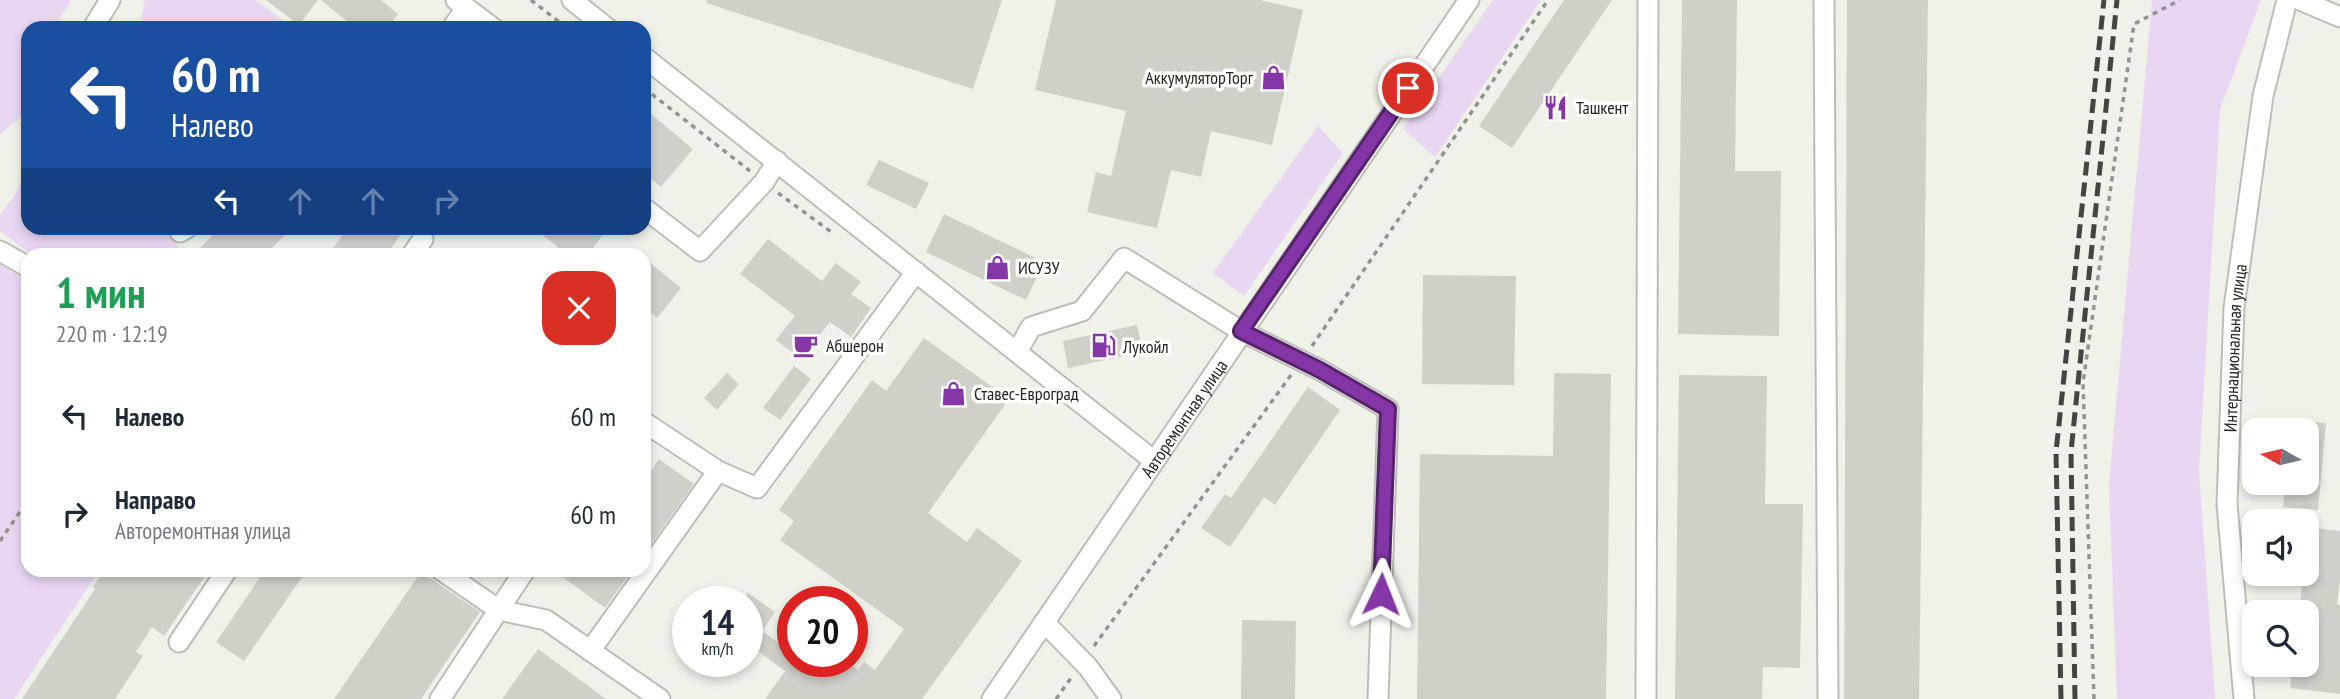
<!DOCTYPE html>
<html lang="ru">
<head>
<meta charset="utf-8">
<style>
	body { margin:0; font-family:"PT Sans Narrow",sans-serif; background:#f2f2f3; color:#1f2937; height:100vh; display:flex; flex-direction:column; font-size:26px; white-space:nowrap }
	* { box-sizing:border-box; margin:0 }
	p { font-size:23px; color:#747a83 }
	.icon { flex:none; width:38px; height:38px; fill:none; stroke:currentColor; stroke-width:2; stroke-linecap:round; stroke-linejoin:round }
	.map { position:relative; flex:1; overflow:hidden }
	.drawer { position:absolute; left:21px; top:248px; width:630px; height:329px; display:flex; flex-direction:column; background:#fff; border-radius:21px; box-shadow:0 4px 10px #0003 }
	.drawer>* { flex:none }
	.hud { position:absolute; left:21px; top:21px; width:630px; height:214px; border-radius:21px; box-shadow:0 4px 10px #0003; background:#1a4fa0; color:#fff; overflow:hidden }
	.needle { width:46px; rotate:278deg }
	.controls { position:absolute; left:2242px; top:418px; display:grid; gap:14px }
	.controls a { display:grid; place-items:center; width:77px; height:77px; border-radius:14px; background:#fff; box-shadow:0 4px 10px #0003; font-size:35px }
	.speed { position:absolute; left:672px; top:586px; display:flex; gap:14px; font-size:35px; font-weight:700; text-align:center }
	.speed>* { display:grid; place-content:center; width:91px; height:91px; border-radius:50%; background:#fff; box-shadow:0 4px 10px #0003; line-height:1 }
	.speed small { font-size:18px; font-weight:400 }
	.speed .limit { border:10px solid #d22; background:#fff; color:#111 }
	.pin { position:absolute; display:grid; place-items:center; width:60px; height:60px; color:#fff; margin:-30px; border:4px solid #fff; border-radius:50%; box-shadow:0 2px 7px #0007 }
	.me { position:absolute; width:77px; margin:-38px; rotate:2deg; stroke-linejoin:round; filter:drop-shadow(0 0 5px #0008) }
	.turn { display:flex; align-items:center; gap:24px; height:147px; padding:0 35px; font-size:32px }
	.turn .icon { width:91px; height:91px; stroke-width:2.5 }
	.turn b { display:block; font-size:49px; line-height:60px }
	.lanes { display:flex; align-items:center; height:66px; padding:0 35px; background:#0003; justify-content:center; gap:35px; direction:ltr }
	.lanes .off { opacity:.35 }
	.round { display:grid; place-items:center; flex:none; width:74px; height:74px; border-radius:21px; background:#f2f2f3 }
	.overview { display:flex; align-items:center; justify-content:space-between; height:119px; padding:0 35px }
	h1 { font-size:42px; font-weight:700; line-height:52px; color:#1e9e55 }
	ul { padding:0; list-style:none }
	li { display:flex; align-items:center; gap:21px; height:98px; padding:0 35px }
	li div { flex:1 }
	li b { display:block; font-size:26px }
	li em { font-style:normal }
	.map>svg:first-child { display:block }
</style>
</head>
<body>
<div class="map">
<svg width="2340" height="699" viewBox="0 0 2340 699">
	<rect width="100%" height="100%" fill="#f0f1e9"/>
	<path fill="#e8d6f3" d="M0,0h71l-17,28h-26v84l-28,22z
		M145,0h110l39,28h-146l-7,-10z
		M1493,0h48l-106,157 -32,-28z
		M2152,0h109l-41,110 -21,361 16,228h-98l-8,-214z
		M1318,126l25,27 -99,143 -31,-23z
		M28,165v63h139l16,27h-151l-32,-24v-16l17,-23z
		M0,265l28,15v290l71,1 -85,128h-14z"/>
	<path fill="#d0d0c9" d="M266,0h52l-19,25z
		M321,0h60l17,14 -11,14h-32z
		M707,0h295l-29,89 -267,-86z
		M1056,0h204l43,10 -31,135 -61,-14 -10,46 -30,-7 -14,58 -70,-16 9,-40 15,4 15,-65 -91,-21z
		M1564,0h48l-100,148 -33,-22z
		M1682,0h55l-2,171h46l-2,165 -101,-2z
		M1847,0h81l-9,699h-75z
		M644,108l49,41 -32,38 -17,-14z
		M879,160l50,23 -13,26 -50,-24z
		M944,214l100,48 -18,38 -100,-48z
		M220,228h72l-28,28h-72z
		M347,228h58l-19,28h-58z
		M534,228h61l9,6 -17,22h-18z
		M768,239l54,42 14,-18 25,19 -10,12 20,14 -20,29 -21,-15 -29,37 -25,-19 19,-24 -55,-42z
		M644,258l37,30 -24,30 -13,-11z
		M1423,275l93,1 -2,109 -92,-1z
		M1137,325l6,27 -75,16 -5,-27z
		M924,338l85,61 -81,114 39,29 10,-14 45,33 -100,138h-157l20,-28 -34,-25 -4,5v-59l28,20 -13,19 31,22v9h54l11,8 6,-8 11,8 29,-41 -124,-89 14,-19 -15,-11 93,-130 14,11z
		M794,366l17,13 -31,41 -17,-12z
		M727,373l12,11 -22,26 -13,-12z
		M1554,373l57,1 -5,325h-189l3,-245 133,2z
		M1679,375l88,1 -2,128h38l-3,164 -37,-1 -1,32h-87z
		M1308,387l32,23 -65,95 -11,-8 -34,50 -29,-19 24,-34 6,4z
		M2306,421l20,2 -8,87 -35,-3 2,-24h21z
		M659,459l35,25 -50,70v-73z
		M2306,527l34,4v49l-3,25h3v89l-50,-6 3,-23h13v-53h-7l4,-38h3z
		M104,570h105l-45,66 -12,-9 -16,25 7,4 -28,43h-93l73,-110 -2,-2z
		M265,570h42l-63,91 -28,-19z
		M553,570h79l-27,38z
		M421,572l59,40 -59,87h-87z
		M1242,620l54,1 -1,78h-54z
		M538,649l68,50h-104z"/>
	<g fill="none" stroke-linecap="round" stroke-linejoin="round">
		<defs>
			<g id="minor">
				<path d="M456,0l37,28"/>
				<path d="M572,0l35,28"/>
				<path d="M1824,0l4,699"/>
				<path d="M2300,0l40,17"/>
				<path d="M93,28l17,-28"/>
				<path d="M452,28l14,-20"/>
				<path d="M644,57l509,403"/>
				<path d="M644,208l56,43 64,-69 13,-21"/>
				<path d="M178,228l2,4 7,-4"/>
				<path d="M0,251l28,16"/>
				<path d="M411,256l12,-17"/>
				<path d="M1017,352l14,-25 51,-16 42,-53 117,73 79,39 68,39 -10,290"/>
				<path d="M644,422l74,49 39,17 159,-216"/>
				<path d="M441,570l58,40 47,10 114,79"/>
				<path d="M1044,622l44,45 23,32"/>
				<path d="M179,642l48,-72"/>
				<path d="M590,651l128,-180"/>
				<path d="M440,699l85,-129"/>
				<path id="s1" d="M992,699l477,-699"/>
				<path d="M1646,699l2,-699"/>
				<path id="s2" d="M2244,699l-17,-195 7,-196 29,-212 24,-96"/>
			</g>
		</defs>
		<use href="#minor" stroke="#bdbeb6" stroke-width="23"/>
		<path stroke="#93948e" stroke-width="3.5" stroke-dasharray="5 5" stroke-linecap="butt" d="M531,0l36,28
			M644,88l106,83
			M778,193l56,41
			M1312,346l236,-346
			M0,541l28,-41
			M1094,646l197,-271
			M1056,699l15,-21
			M2094,699l-11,-316 51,-359 46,-24"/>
		<use href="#minor" stroke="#fff" stroke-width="19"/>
		<path stroke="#444542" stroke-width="5" stroke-dasharray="14 7" stroke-linecap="butt" d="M2061,699l-5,-247 48,-452
			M2075,699l-4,-247 46,-452"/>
	</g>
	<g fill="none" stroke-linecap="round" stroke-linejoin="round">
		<defs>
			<path id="route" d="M1381,594l7,-185 -68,-39 -79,-39 167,-243"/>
		</defs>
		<use href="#route" stroke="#56236d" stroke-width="18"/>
		<use href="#route" stroke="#8436a7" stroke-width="12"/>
	</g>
	<defs>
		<symbol id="shop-bare" viewBox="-9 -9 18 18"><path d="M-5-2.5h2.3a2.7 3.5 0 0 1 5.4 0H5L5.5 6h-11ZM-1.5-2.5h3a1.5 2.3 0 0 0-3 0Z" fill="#8436a7" stroke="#fffffe" stroke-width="2.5" paint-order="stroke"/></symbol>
		<symbol id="restaurant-bare" viewBox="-9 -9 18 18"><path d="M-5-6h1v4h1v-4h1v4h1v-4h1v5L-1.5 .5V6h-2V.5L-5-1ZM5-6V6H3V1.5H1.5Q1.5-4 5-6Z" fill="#8436a7" stroke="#fffffe" stroke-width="2.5" paint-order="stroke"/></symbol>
		<symbol id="cafe-bare" viewBox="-9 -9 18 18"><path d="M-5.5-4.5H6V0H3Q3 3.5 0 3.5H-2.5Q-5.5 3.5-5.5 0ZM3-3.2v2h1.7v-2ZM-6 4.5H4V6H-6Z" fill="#8436a7" stroke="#fffffe" stroke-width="2.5" paint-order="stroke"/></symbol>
		<symbol id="fuel-bare" viewBox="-9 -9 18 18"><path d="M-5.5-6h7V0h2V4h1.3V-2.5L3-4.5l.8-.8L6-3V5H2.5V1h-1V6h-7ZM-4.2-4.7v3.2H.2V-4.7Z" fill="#8436a7" stroke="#fffffe" stroke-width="2.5" paint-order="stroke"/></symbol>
	</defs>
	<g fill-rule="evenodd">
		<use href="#shop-bare" x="1256" y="60" width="35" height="35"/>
		<use href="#restaurant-bare" x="1538" y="90" width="35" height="35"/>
		<use href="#shop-bare" x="980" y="250" width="35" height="35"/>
		<use href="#cafe-bare" x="788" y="328" width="35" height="35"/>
		<use href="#fuel-bare" x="1086" y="328" width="35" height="35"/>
		<use href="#shop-bare" x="936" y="376" width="35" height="35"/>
	</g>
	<g text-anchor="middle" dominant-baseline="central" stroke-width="7" stroke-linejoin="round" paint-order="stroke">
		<g font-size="18" fill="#242522" stroke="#fffffe" text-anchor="start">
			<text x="1253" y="77" text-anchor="end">АккумуляторТорг</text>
			<text x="1576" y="107">Ташкент</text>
			<text x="1018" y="267">ИСУЗУ</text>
			<text x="826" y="345">Абшерон</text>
			<text x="1123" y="346">Лукойл</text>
			<text x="974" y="393">Ставес-Евроград</text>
		</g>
		<g font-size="18" fill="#242522" stroke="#fffffe">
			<text stroke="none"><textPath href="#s2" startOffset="352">Интернациональная улица</textPath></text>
			<text stroke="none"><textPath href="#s1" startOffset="340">Авторемонтная улица</textPath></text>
		</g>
	</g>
</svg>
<div class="controls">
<a><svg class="needle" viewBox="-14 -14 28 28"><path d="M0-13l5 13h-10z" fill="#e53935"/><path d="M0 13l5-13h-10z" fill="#747a83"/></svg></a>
<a><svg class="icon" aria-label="sound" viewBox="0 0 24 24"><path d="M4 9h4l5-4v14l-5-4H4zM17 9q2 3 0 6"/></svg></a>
<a><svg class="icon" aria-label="search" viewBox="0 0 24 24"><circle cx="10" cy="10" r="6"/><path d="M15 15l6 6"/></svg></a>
</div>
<div class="speed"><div>14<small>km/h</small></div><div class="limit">20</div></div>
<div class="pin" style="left:1408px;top:88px;background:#d93025"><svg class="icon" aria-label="arrive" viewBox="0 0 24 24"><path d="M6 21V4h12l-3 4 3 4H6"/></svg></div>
<svg class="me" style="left:1381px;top:594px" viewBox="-20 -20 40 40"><path d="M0-17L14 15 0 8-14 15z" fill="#8436a7" stroke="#fff" stroke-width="4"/></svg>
<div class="hud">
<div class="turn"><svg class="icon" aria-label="left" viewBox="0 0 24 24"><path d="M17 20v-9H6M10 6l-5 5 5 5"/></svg><div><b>60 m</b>Налево</div></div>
<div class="lanes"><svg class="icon" aria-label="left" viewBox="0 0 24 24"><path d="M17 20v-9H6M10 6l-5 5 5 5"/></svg><svg class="icon off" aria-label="ahead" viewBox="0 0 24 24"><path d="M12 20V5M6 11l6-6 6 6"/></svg><svg class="icon off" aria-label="ahead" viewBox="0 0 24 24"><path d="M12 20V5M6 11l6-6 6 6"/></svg><svg class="icon off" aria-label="right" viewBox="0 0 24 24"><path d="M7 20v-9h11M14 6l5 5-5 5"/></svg></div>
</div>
<section class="drawer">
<div class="overview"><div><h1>1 мин</h1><p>220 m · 12:19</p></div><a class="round" style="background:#d93025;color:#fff"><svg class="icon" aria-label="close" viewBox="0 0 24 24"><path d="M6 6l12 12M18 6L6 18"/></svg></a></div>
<ul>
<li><svg class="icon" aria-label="left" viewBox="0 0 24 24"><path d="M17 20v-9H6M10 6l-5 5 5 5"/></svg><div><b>Налево</b></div><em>60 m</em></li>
<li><svg class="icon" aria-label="right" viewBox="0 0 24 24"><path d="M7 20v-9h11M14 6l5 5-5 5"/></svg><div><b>Направо</b><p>Авторемонтная улица</p></div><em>60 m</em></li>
</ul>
</section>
</div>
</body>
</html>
